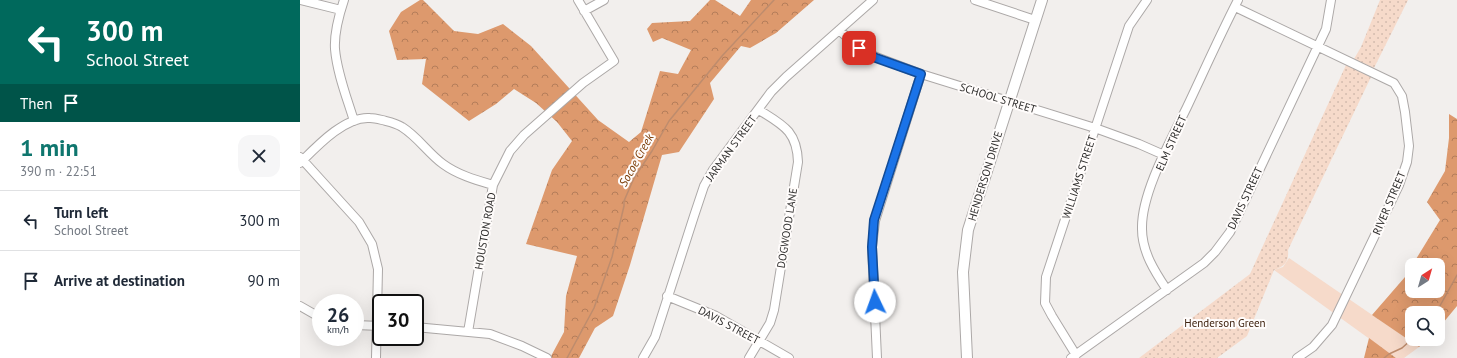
<!DOCTYPE html>
<html lang="en">
<head>
<meta charset="utf-8">
<style>
	body { margin:0; font-family:"PT Sans",sans-serif; background:#f6f6f7; color:#1f2937; height:100vh; display:flex; flex-direction:column; font-size:15px; white-space:nowrap }
	* { box-sizing:border-box; margin:0 }
	p { font-size:13px; color:#747a83 }
	.icon { flex:none; width:22px; height:22px; fill:none; stroke:currentColor; stroke-width:2; stroke-linecap:round; stroke-linejoin:round }
	.map { position:relative; flex:1; overflow:hidden }
	.drawer { display:flex; flex-direction:column; background:#fff; width:300px }
	.drawer>* { flex:none }
	.top-card { background:#00695c; color:#fff; overflow:hidden }
	.needle { width:26px; rotate:37deg }
	.buttons { position:absolute; left:1105px; top:258px; display:grid; gap:8px }
	.buttons a { display:grid; place-items:center; width:40px; height:40px; border-radius:8px; background:#fff; box-shadow:0 4px 16px #0002; font-size:20px }
	.speed { position:absolute; left:12px; top:294px; display:flex; gap:8px; font-size:20px; font-weight:700; text-align:center }
	.speed>* { display:grid; place-content:center; width:52px; height:52px; border-radius:50%; background:#fff; box-shadow:0 4px 16px #0002; line-height:1 }
	.speed small { font-size:10px; font-weight:400 }
	.speed .limit { border:2px solid #111; border-radius:6px; background:#fff; color:#111 }
	.pin { position:absolute; display:grid; place-items:center; width:34px; height:34px; color:#fff; margin:-17px; border-radius:8px; box-shadow:0 2px 6px #0006 }
	.me { position:absolute; width:44px; margin:-22px; rotate:357deg; stroke-linejoin:round; filter:drop-shadow(0 0 3px #0008) }
	.turn { display:flex; align-items:center; gap:14px; height:84px; padding:0 20px; font-size:18px }
	.turn .icon { width:52px; height:52px; stroke-width:2.5 }
	.turn b { display:block; font-size:28px; line-height:34px }
	.then { display:flex; align-items:center; height:38px; padding:0 20px; background:#0003; gap:8px; font-size:15px }
	.round { display:grid; place-items:center; flex:none; width:42px; height:42px; border-radius:12px; background:#f6f6f7 }
	.headline { display:flex; align-items:center; justify-content:space-between; height:68px; padding:0 20px }
	h1 { font-size:24px; font-weight:800; line-height:30px; color:#0f766e }
	ul { padding:0; list-style:none }
	li { display:flex; align-items:center; gap:12px; height:60px; padding:0 20px; border-top:1px solid #e0e1e3 }
	li div { flex:1 }
	li b { display:block; font-size:15px }
	li em { font-style:normal }
	main { display:flex; flex:1; min-height:0 }
	.map>svg:first-child { display:block }
</style>
</head>
<body>
<main>
<section class="drawer">
<div class="top-card">
<div class="turn"><svg class="icon" aria-label="left" viewBox="0 0 24 24"><path d="M17 20v-9H6M10 6l-5 5 5 5"/></svg><div><b>300 m</b>School Street</div></div>
<div class="then">Then<svg class="icon" aria-label="arrive" viewBox="0 0 24 24"><path d="M6 21V4h12l-3 4 3 4H6"/></svg></div>
</div>
<div class="headline"><div><h1>1 min</h1><p>390 m · 22:51</p></div><a class="round"><svg class="icon" aria-label="close" viewBox="0 0 24 24"><path d="M6 6l12 12M18 6L6 18"/></svg></a></div>
<ul>
<li><svg class="icon" aria-label="left" viewBox="0 0 24 24"><path d="M17 20v-9H6M10 6l-5 5 5 5"/></svg><div><b>Turn left</b><p>School Street</p></div><em>300 m</em></li>
<li><svg class="icon" aria-label="arrive" viewBox="0 0 24 24"><path d="M6 21V4h12l-3 4 3 4H6"/></svg><div><b>Arrive at destination</b></div><em>90 m</em></li>
</ul>
</section>
<div class="map">
<svg width="1157" height="358" viewBox="0 0 1157 358">
	<defs>
		<pattern id="forest-crowns" width="20" height="18" patternUnits="userSpaceOnUse"><rect width="20" height="18" fill="#dd996d"/><path d="M2 6a3 3 0 1 1 6 0M12 15a3 3 0 1 1 6 0" fill="none" stroke="#b47d5a"/></pattern>
		<pattern id="park-dots" width="8" height="8" patternUnits="userSpaceOnUse"><rect width="8" height="8" fill="#f6daca"/><path d="M2 2h.1M6 6h.1" fill="none" stroke="#d3bbae" stroke-width="1.8" stroke-linecap="round"/></pattern>
	</defs>
	<rect width="100%" height="100%" fill="#f2efed"/>
	<path fill="#f6daca" d="M989,258l130,89 -15,11h-8l-122,-88 9,-3z"/>
	<path fill="url(#forest-crowns)" fill-rule="evenodd" d="M120,0h3l31,31 24,3 25,-10 28,22 67,74 31,22 12,-10 19,-61 18,3 13,-24 -29,-12 -9,4 -6,-13 5,-6 38,-2 20,-21h5l25,16 11,-16h63l-38,33 -26,15 -9,-2 -31,37 4,16 -35,53 -17,3 -32,110 -17,51 -18,12 -16,30h-29l14,-26 2,-36 11,-40 -51,-12 26,-74 20,-29 -15,-19 -21,-19 -22,-14 -18,15 -27,17 -47,-37 4,-25 -29,1 -8,-29 12,-19z
		M1149,114l8,5v187l-19,23v-16h-26v26h16l-9,8 -47,-32 33,-38 35,-57 -13,-18 18,-31 4,-33zM1112,265h26v26h-26z
		M1069,338l27,20h-32z"/>
	<path fill="url(#park-dots)" d="M1080,0h28l-34,68 -20,-9 7,-12z
		M1046,65l25,12 -83,173c1,12 -3,16 -14,20l-27,66 -30,22h-78l111,-84z"/>
	<g fill="none" stroke-linecap="round" stroke-linejoin="round">
		<path stroke="#be8c6d" stroke-width="1.5" d="M1136,313l21,-38
			M267,358l27,-50 18,-51 12,-51v-5l10,-23 18,-27 17,-30 53,-65 52,-56
			M1084,358l5,-4 13,-6 10,-9"/>
		<defs>
			<path id="minor" d="M1,0l40,10
				M44,0c-5,15 -10,33 -9,49 2,24 12,49 19,72
				M675,0l60,20
				M935,7l159,76 8,13 3,16 4,34 -2,16 -8,23 -67,140 -19,22 -16,11
				M284,11l20,-11
				M539,30l20,18 17,9 45,17 174,54 44,16 25,11
				M0,157l59,65 13,22 6,25 -2,89
				M0,163c17,-17 45,-47 70,-45 4,0 8,1 12,2 8,2 14,3 20,7 16,10 26,26 41,37 15,11 33,16 50,21
				M867,290c-12,-18 -25,-38 -25,-61 -1,-36 29,-89 45,-122 17,-36 33,-72 51,-107
				M367,296l49,20 73,42
				M0,306l21,12
				M55,325l26,1
				M115,327l75,7 32,12 25,12
				M168,332l25,-147 17,-34 14,-16 59,-52 31,-22 -36,-61
				M776,355l-24,-39 -7,-13 1,-26 83,-251 18,-26
				M343,358l12,-21 39,-121 10,-30 9,-16 58,-78 15,-15 87,-77
				M449,358l21,-35 4,-13 24,-148c-1,-31 -15,-37 -39,-52
				M577,358l-5,-111 3,-26 46,-147
				M771,358l133,-95 11,-11 15,-20 96,-203 5,-29"/>
			<path id="major" d="M667,358l-4,-86 5,-42 74,-230"/>
		</defs>
		<use href="#minor" stroke="#aca8a7" stroke-width="10"/>
		<use href="#major" stroke="#aca8a7" stroke-width="12"/>
		<use href="#minor" stroke="#fff" stroke-width="8"/>
		<use href="#major" stroke="#fff" stroke-width="10"/>
	</g>
	<g fill="none" stroke-linecap="round" stroke-linejoin="round">
		<defs>
			<path id="route" d="M559,48l17,10 45,16 -47,146 -2,27 3,55"/>
		</defs>
		<use href="#route" stroke="#114b97" stroke-width="10"/>
		<use href="#route" stroke="#1a73e8" stroke-width="7"/>
	</g>
	<g text-anchor="middle" dominant-baseline="central" stroke-width="4" stroke-linejoin="round" paint-order="stroke">
		<g font-size="11" fill="#2f2e2d" stroke="#fffcfb">
			<text transform="translate(698 98) rotate(17)">SCHOOL STREET</text>
			<text transform="translate(871 143) rotate(-66)">ELM STREET</text>
			<text transform="translate(431 148) rotate(-54)">JARMAN STREET</text>
			<text transform="translate(685 176) rotate(-73)">HENDERSON DRIVE</text>
			<text transform="translate(779 177) rotate(-72)">WILLIAMS STREET</text>
			<text transform="translate(945 198) rotate(-65)">DAVIS STREET</text>
			<text transform="translate(1089 203) rotate(-67)">RIVER STREET</text>
			<text transform="translate(487 228) rotate(-81)">DOGWOOD LANE</text>
			<text transform="translate(185 231) rotate(-80)">HOUSTON ROAD</text>
			<text transform="translate(429 325) rotate(28)">DAVIS STREET</text>
		</g>
		<g font-size="11" fill="#3f2310" stroke="#fffcfb">
			<text x="925" y="323">Henderson Green</text>
		</g>
		<g font-size="12" font-style="italic" fill="#793a04" stroke="#fffcfb">
			<text transform="translate(336 160) rotate(-61)">Socoe Creek</text>
		</g>
	</g>
</svg>
<div class="buttons">
<a><svg class="needle" viewBox="-14 -14 28 28"><path d="M0-13l5 13h-10z" fill="#e53935"/><path d="M0 13l5-13h-10z" fill="#747a83"/></svg></a>
<a><svg class="icon" aria-label="search" viewBox="0 0 24 24"><circle cx="10" cy="10" r="6"/><path d="M15 15l6 6"/></svg></a>
</div>
<div class="speed"><div>26<small>km/h</small></div><div class="limit">30</div></div>
<div class="pin" style="left:559px;top:48px;background:#d93025"><svg class="icon" aria-label="arrive" viewBox="0 0 24 24"><path d="M6 21V4h12l-3 4 3 4H6"/></svg></div>
<svg class="me" style="left:575px;top:302px" viewBox="-20 -20 40 40"><circle r="19" fill="#fff"/><path d="M0-13L10 11 0 6-10 11z" fill="#1a73e8"/></svg>
</div>
</main>
</body>
</html>
